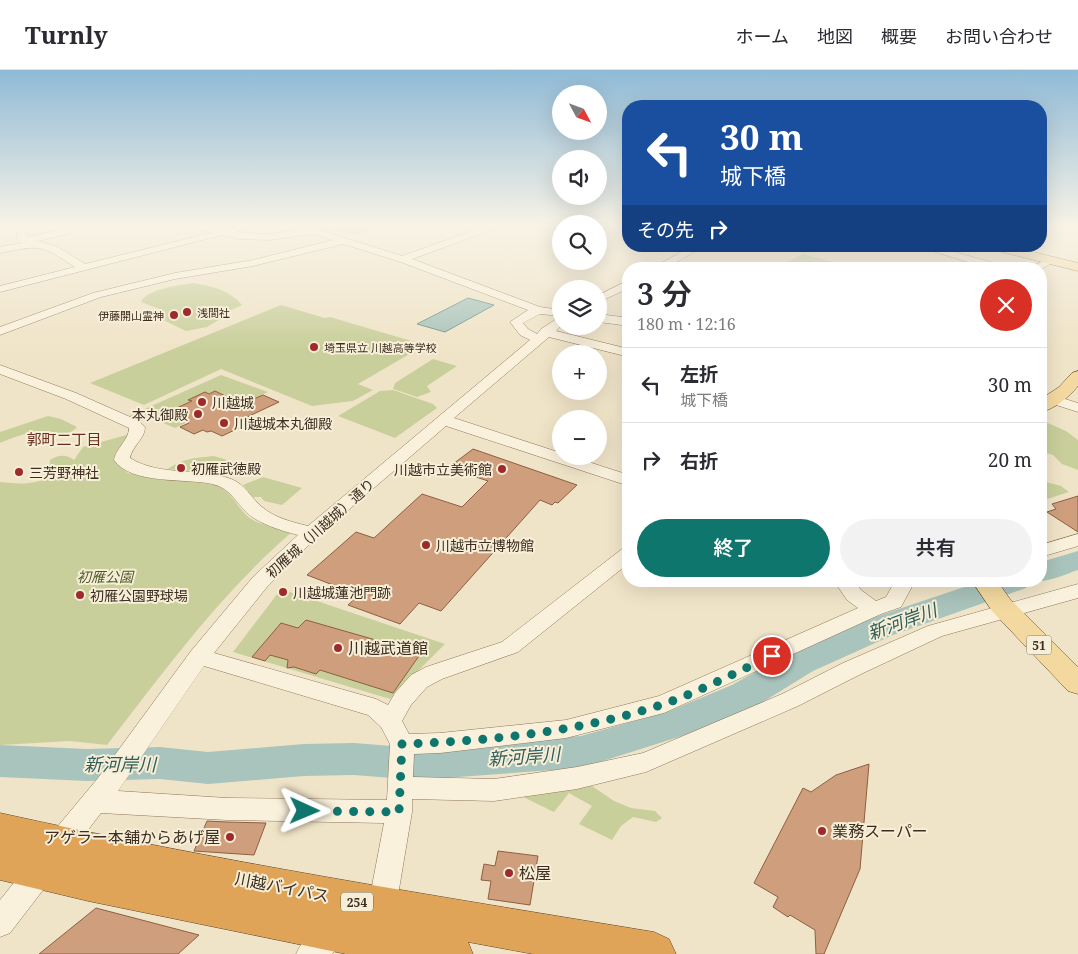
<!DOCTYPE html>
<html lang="ja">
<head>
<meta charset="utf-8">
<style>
	body { margin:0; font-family:"Noto Serif","Noto Sans JP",serif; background:#f2f2f3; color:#2b2b33; height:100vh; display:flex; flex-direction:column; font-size:19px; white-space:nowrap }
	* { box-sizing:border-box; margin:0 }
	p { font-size:16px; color:#7c7c81 }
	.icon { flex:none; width:28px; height:28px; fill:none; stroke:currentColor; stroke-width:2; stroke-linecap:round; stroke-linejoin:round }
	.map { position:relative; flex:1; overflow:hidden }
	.side { position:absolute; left:622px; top:192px; width:425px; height:325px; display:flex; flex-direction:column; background:#fff; border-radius:20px; box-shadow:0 5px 20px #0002 }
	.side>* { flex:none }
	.hud { position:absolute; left:622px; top:30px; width:425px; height:152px; border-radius:20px; box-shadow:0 5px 20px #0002; background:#1a4fa0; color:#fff; overflow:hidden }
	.needle { width:32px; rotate:131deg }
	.buttons { position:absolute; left:552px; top:15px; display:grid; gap:10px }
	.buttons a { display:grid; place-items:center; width:55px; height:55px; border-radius:50%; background:#fff; box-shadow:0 5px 20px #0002; font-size:25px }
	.pin { position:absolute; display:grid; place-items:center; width:42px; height:42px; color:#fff; margin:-21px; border:2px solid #fff; border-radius:50%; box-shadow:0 1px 5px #0007 }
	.me { position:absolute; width:55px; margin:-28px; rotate:91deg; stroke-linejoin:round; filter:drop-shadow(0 0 4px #0008) }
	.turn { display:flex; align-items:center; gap:18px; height:105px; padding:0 15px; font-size:22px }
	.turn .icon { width:65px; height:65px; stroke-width:2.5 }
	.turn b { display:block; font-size:35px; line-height:42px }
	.then { display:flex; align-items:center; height:48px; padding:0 15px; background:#0003; gap:10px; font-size:19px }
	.round { display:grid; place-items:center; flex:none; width:52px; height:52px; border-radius:26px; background:#f2f2f3 }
	.overview { display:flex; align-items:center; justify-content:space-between; height:85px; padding:0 15px }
	h1 { font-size:30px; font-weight:600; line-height:38px }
	.action { display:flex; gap:10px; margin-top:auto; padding:10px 15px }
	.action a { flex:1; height:58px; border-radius:30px; background:#0f766e; color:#fff; font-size:20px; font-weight:600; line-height:58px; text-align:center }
	.action a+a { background:#f2f2f3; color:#2b2b33 }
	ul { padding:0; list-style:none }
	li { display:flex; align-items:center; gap:15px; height:75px; padding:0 15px; border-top:1px solid #e1e1e2 }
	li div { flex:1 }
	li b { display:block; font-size:19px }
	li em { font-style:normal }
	header { display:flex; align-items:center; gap:30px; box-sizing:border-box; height:70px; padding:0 25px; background:#fff; border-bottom:1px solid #e1e1e2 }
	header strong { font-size:24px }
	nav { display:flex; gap:28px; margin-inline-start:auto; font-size:18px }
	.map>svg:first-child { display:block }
</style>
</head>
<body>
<header>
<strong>Turnly</strong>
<nav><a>ホーム</a><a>地図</a><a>概要</a><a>お問い合わせ</a></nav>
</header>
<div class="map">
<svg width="1078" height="884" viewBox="0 0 1078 884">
	<rect width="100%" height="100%" fill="#f0e4c8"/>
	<path fill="#c9cf9b" d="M308,155h80l-31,10 -18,-4h-13z
		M803,184l52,14 3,-1 8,2h-93z
		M193,213c18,3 37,7 49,22l-17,8 -1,4 -17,10 -21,4 -25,-12 1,-9 -21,-8c6,-13 39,-17 52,-19z
		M281,235l44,13 5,-1 95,28 -67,39 15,6 -20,11 -41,5 -91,-37 -77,36 -54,-22z
		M433,289l24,7 -30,20 4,6 -14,5 -24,-8 2,-6z
		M221,305l47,17 -30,14 -36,-5 18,-8 -5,-2 -49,21 20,11 -11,5 -19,-8 2,-2 -3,-2 -14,5 -12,-5z
		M393,320l40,14 4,4 -42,30 -57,-22 42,-25z
		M48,346l13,3 16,8c-11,13 -28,3 -42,5 -13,2 -24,6 -35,11v-11z
		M1041,350l25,11 12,9v30l-16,-6 -9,-9 -12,-4z
		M130,364c-8,15 -26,21 -2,39l87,12c23,10 20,24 38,35 11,6 26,8 39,12 -72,62 -127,138 -185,213l-37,-4 -70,4v-263c18,2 31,3 49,-4l1,-18c8,-5 16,-6 24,0l9,-13z
		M214,386l13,4 -1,4 -14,9 -44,-4c16,-11 27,-11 46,-13z
		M263,407l39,11 -20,17 -18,-4 -3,-4h-8l-10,-12z
		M1046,412l15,4 8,6 -28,9v-17z
		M281,519l164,55 -55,55 -157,-47z
		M592,716l22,15 17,7 24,3 7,7 -6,4 -23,-5 -12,9 -9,14 -33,-16 13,-18 -23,-13 -15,19 -31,-15 -1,-3z"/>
	<path fill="#a9c4bc" stroke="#6f938a" d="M468,228l26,7 -49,27 -28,-8z"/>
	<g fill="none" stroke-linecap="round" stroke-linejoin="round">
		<path fill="#a9c4bc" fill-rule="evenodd" d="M1078,481v19c-12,4 -26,11 -39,11h2v-19z
			M982,511h48l-4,7 -133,47 -80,36 -55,34 -70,29 -107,34 -164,12 -63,-5 -50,1 -96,8 -48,-5 -73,2 -87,-4v-32l87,4 73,-2 48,5 96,-8 50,-1 63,5 164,-12 86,-24 65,-27 57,-32 80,-34z"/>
	</g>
	<path fill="#cf9f7d" stroke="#8d5f41" d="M215,321l27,13 21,-9 16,7 -32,15 3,2 -7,3 3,1 -4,2 1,1 -21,10 -11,-5 -4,1 -4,-2 -9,4 -14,-7 9,-4 -18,-9 3,-1 -4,-2 22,-10 -4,-1 17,-8 4,2z
		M473,379l104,36 -19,18 -3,-1 -3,3 -12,-5 -99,111 -22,-8 -19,21 -52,-19 11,-10 -52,-20 49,-43 18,6 48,-44 40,13 26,-26 -27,-9 4,-3 -12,-5z
		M1078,426v36l-31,-20 9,-3 -4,-5z
		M306,550l115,33 -28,40 -73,-23 -4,4 -22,-7 -7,1 1,-8 -18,-5 -5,6 -13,-4 29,-34 17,5z
		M869,694l-9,105 -36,85h-8l-1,-24 -25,-15 -2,2 -15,-10 5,-10 -24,-14 49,-95 8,4 25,-17z
		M207,751l20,1 39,1 -12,32 -60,-4z
		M498,781l40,5 -8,49 -42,-6 3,-18 -10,-1 3,-16 11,2z
		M96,838l103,27 -21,19h-139z"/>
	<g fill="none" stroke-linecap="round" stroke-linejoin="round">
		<defs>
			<path id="minor" d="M18,155h8l1,12 33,-7 6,-5h9l-6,9 -31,7 20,6 27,17 126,-31 -18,-6 -1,-2h12l18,5 20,-5h14l-1,2 -20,5 33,2 34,-4 -12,-5h14l98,31 87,-31h12l-1,2 -88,32 128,48 21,3v16l-5,5 73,18v8l-80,-20 -95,81 107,35v3h9l59,19v11l-183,-60 -129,111 -50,50 -53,66 162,46 12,6 7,-12 16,-18 15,-8 76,-25 120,-93 7,-2v16l-111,89 -76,27 -15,8 -16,18 -9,16 7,13 31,-1 126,-13 93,-24 199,-88 -11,-8 -13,-19h20l7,9 15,11 10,-4 9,-16h20l-14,26 -20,7 -217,99 -98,25 -126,15 -26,1 -1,23 81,2 83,-12 66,-14 139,-59 61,-31 85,-37 150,-42v14l-136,38 -83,39 -61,31 -152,66 -69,17 -83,12 -82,-2v13l-16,95 -4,10 -10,4 -10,-4 -4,-10 16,-84 -157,-3 -126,-7 -33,43 -10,3 -10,-3 -4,-9 4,-9 50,-60 93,-127 62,-74 45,-42c-15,-4 -32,-9 -46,-18 -15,-11 -20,-29 -40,-33 -26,-6 -81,1 -98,-24 2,-12 15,-20 15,-32l-63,-29 -66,-25v-9l76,28 61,27 8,7c0,12 -13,19 -15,31 31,19 68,9 101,21 14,5 20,19 31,28 13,11 30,15 46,19l222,-186 -10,-5 -10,-13 18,-12 -130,-49 -55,-17 -90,22 -78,13 -74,18 -101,38v-8l93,-34 82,-20 78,-13 80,-20 -20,-6 -45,6 -28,-1 -18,-4 -222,57v-6l75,-19c-35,-23 -35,-22 -75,-14v-6l22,-4c-7,-3 -6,-12 -4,-18zM540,244l21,2 -20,13 -4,5 -9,-5 -5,-6zM204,596l164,49 13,12 9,17 -3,56 -160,-2 -109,-7z
				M692,176h13l-41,23h-13z
				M916,176h17l75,21 1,2h-18z
				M1050,187l4,1v4l-13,7h-12z
				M629,210v8l-30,14v-7z
				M599,244l30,4v8l-30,-4z
				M1052,325l26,8v9l-31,-10 -2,-3 2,-3z
				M1078,464v12l-37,11v-12z
				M43,785l10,4 4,9 -4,9 -43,56 -10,4v-37l33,-41z
				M334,846l10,5 5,10 -5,10 -12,13h-36c7,-16 22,-31 38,-38z"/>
			<path id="major" d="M988,176h21l69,17v8l-88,-22z
				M1078,301v15c-9,11 -23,23 -37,26v-13l18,-12 13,-14z
				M972,511h25l13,18 68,68v27l-10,-3 -76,-80z"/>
			<path id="highway" d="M0,743c216,48 436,83 654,119l15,7 7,15h-143l-65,-12 5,12h-127l-258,-53 -88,-21z"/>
		</defs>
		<use href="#minor" stroke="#8d765c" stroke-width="1"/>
		<use href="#major" stroke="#5b4430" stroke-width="1"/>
		<use href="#highway" stroke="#5b4430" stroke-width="1"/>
		<use href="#minor" fill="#faf1dc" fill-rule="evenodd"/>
		<use href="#major" fill="#f3d9a0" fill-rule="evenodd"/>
		<use href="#highway" fill="#e0a458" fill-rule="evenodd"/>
	</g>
	<linearGradient id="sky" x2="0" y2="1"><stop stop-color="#8fbad6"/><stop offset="0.56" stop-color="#f8f3e6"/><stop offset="1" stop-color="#f8f3e6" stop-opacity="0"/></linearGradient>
	<rect width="1078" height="278" fill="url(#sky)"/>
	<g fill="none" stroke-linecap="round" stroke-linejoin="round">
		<path stroke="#0f766e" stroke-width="9" stroke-dasharray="0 16.2" d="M305,741l94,1 3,-68c88,-3 178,-12 262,-40 37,-13 72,-32 108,-48"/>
	</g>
	<g fill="#9e2a2b" stroke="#f7eed8" stroke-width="2">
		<circle cx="187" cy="242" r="5"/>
		<circle cx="174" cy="245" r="5"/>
		<circle cx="314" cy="277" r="5"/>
		<circle cx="202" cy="332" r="5"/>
		<circle cx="198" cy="344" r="5"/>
		<circle cx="224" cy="353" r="5"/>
		<circle cx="181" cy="398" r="5"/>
		<circle cx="502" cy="399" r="5"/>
		<circle cx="19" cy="402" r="5"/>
		<circle cx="426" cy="475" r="5"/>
		<circle cx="283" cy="522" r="5"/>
		<circle cx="80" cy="525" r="5"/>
		<circle cx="338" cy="578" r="5"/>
		<circle cx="822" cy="761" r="5"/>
		<circle cx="230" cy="767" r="5"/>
		<circle cx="509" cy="803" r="5"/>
	</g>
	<g text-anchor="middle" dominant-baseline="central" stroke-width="4" stroke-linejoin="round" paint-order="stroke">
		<g font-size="11" fill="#3d2e20" stroke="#f7eed8" text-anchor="start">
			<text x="197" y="242">浅間社</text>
			<text x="164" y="245" text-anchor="end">伊藤開山霊神</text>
			<text x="324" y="277">埼玉県立 川越高等学校</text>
		</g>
		<g fill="#f7eed8" stroke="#756857" stroke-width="1">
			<rect x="1026.5" y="565.5" width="25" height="19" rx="4"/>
			<rect x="341" y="822.5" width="32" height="19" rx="4"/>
		</g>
		<g font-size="12" font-weight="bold" fill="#3d2e20">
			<text x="1039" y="575">51</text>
			<text x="357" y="832">254</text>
		</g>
		<g font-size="14" fill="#3d2e20" stroke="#f7eed8" text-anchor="start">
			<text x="212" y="332">川越城</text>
			<text x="188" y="344" text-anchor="end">本丸御殿</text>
			<text x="234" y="353">川越城本丸御殿</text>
			<text x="191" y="398">初雁武徳殿</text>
			<text x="492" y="399" text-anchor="end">川越市立美術館</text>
			<text x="29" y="402">三芳野神社</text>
			<text x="436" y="475">川越市立博物館</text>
			<text x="293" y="522">川越城蓮池門跡</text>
			<text x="90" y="525">初雁公園野球場</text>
		</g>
		<g font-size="14" fill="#3d2e20" stroke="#f7eed8">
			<text transform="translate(320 458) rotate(-42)">初雁城（川越城）通り</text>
		</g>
		<g font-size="14" font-style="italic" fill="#4d5a26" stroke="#f7eed8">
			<text x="105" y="506">初雁公園</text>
		</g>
		<g font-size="15" fill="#6b2e1e" stroke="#f7eed8">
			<text x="64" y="369">郭町二丁目</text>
		</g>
		<g font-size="16" fill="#3d2e20" stroke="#f7eed8" text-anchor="start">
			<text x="348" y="578">川越武道館</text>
			<text x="832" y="761">業務スーパー</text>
			<text x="220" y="767" text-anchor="end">アゲラー本舗からあげ屋</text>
			<text x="519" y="803">松屋</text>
		</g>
		<g font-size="16" fill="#3d2e20" stroke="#f7eed8">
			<text transform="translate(282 817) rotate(11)">川越バイパス</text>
		</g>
		<g font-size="18" font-style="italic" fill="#2f5d5a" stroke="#f7eed8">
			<text transform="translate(902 551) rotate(-20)">新河岸川</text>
			<text transform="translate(524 686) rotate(-4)">新河岸川</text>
			<text x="120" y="694">新河岸川</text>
		</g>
	</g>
</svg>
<div class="buttons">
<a><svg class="needle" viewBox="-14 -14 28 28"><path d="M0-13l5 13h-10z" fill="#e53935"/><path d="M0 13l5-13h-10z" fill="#7c7c81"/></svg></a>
<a><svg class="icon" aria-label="sound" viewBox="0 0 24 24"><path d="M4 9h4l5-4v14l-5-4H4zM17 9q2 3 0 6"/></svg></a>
<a><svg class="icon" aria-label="search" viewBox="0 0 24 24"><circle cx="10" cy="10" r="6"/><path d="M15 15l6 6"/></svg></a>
<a><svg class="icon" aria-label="layers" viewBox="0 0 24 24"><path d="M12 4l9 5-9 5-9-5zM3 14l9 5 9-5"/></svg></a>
<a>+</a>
<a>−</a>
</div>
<div class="pin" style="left:772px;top:586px;background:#d93025"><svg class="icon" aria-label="arrive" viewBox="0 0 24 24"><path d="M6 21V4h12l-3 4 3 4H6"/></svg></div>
<svg class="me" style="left:305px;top:741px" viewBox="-20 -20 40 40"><path d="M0-17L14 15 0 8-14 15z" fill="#0f766e" stroke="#fff" stroke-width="4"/></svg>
<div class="hud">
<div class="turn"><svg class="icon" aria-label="left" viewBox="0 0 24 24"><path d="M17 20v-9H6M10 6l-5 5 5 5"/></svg><div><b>30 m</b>城下橋</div></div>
<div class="then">その先<svg class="icon" aria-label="right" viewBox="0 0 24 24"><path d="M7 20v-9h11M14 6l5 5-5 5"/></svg></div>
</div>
<section class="side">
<div class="overview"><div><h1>3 分</h1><p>180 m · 12:16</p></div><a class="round" style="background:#d93025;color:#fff"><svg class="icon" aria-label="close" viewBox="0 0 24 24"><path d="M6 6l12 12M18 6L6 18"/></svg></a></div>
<ul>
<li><svg class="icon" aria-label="left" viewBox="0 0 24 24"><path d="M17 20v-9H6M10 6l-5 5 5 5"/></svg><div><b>左折</b><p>城下橋</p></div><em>30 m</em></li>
<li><svg class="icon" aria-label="right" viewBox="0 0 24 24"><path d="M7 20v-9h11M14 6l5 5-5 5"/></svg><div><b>右折</b></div><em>20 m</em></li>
</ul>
<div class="action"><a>終了</a><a>共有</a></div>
</section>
</div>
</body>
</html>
